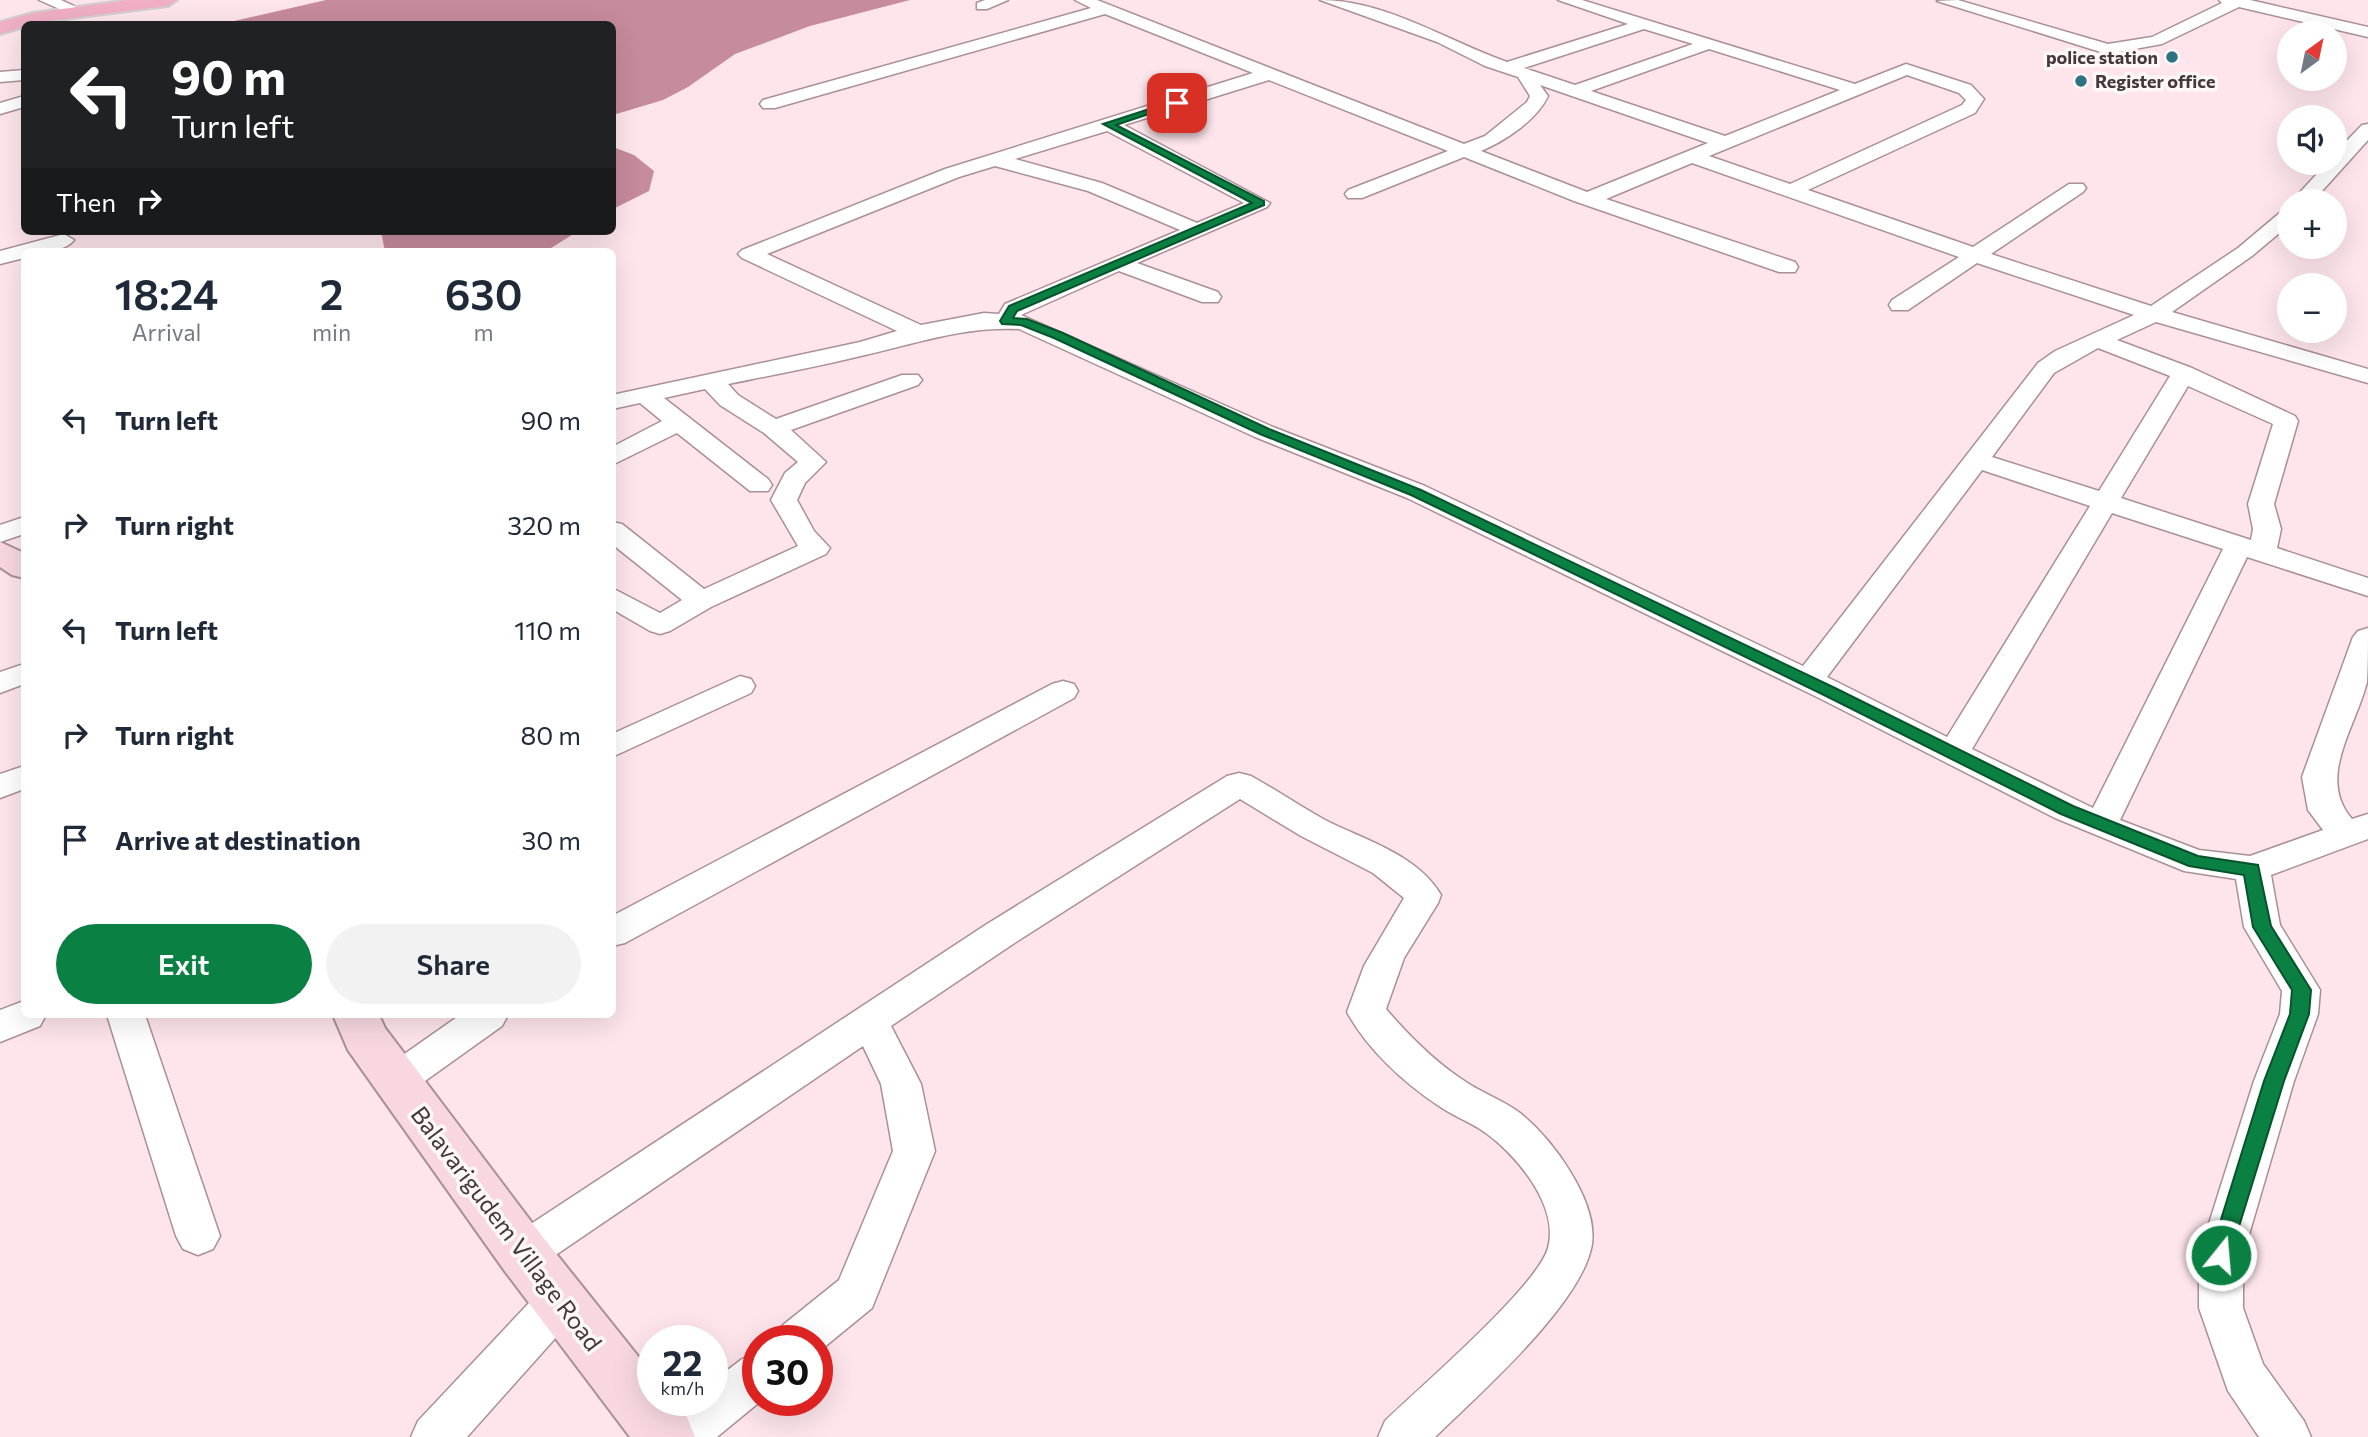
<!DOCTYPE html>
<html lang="en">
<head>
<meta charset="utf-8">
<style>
	body { margin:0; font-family:Commissioner,sans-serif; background:#f2f2f3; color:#1f2937; height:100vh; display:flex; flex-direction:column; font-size:26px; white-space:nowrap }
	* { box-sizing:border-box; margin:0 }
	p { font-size:23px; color:#747a83 }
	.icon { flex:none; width:38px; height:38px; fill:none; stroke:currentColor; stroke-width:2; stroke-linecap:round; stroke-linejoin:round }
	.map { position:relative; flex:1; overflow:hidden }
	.side { position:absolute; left:21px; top:248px; width:595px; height:770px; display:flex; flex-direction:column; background:#fff; border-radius:10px; box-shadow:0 7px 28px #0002 }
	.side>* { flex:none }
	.top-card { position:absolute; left:21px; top:21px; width:595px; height:214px; border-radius:10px; box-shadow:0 7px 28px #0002; background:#202124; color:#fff; overflow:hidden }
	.needle { width:46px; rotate:33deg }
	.buttons { position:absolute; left:2277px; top:21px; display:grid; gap:14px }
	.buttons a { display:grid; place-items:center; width:70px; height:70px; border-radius:50%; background:#fff; box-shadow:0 7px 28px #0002; font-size:35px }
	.speed { position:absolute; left:637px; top:1325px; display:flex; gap:14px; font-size:35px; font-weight:700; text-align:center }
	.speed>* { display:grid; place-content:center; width:91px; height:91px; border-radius:50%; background:#fff; box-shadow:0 7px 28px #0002; line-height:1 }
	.speed small { font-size:18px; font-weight:400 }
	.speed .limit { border:10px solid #d22; background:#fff; color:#111 }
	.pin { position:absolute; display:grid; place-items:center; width:60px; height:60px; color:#fff; margin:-30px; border-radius:14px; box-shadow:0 4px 10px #0006 }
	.me { position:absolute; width:77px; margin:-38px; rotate:17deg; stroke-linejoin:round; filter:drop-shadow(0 0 5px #0008) }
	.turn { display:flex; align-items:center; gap:24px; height:147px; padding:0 35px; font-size:32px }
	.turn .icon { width:91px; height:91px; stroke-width:2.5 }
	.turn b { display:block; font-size:49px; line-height:60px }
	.then { display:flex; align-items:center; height:66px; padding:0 35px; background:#0003; gap:14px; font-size:26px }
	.eta { display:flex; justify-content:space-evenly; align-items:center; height:119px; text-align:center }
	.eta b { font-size:42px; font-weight:600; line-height:49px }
	.primary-button { display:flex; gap:14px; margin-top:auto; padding:14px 35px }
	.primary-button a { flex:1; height:80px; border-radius:42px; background:#0b8043; color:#fff; font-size:28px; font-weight:600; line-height:80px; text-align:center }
	.primary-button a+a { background:#f2f2f3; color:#1f2937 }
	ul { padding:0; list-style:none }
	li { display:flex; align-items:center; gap:21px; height:105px; padding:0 35px }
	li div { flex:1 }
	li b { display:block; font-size:26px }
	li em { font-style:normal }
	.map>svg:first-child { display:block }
</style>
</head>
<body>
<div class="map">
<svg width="2368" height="1437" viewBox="0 0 2368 1437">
	<rect width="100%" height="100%" fill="#fde5eb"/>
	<path fill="#c68b9c" d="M326,0h584l-100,26 -75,28 -47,33 -25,13 -50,15 -1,-91h-391z
		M613,147l21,8 20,16 -5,20 -36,18z
		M381,231h197l-33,21h-160z"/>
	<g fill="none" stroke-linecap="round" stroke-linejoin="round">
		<defs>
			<path id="street" d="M39,0h22l26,12 -2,3h-12z
				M985,0h23l-21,9h-10v-6z
				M1075,0h22l367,144 21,-8 42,-34 3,-6 -12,-19 -33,-11 -48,-24 -117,-42c66,0 127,41 187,62l121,-38 -70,-24h24l273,84 51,-20 65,21 13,14 -9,14 -167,77 165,57 96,-63h14l3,4 -3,4 -92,62 160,52 87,-58 44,-37 7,-2v16l-37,31 -80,56 196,57v14l-212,-61 -39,18 75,28 103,48 3,5 -24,83 7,25 -4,19 91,30v18l-121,-39 -127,263 79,30 51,6 73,-26 -15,-20 -6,-33 51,-140 5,-6 10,-3c0,17 0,38 -1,54 -11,45 -51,96 -15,137l16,-5v25l-97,36 9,50 40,65 -2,24 -24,67 -51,174v53l20,56 41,57 7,16h-52l-31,-46 -29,-83v-53l55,-174 26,-67 2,-23 -38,-64 -8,-48 -52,-8 -129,-53 -236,-120 -412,-200 -152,-61 -236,-108c-55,-3 -101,14 -154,26 -45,11 -92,20 -137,29l10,11 38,24 126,-44h16l4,5 -4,5 -127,45 35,32 -21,21 -8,17 17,31 16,17 -4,6 -115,53 -41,24 -10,3 -10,-3 -38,-22v-21l48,25 22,-13 -70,-56v-22l10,2 82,65 94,-43 -27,-46 14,-27 13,-11 -34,-29 -44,-28 -15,-16 -41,9 104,81 4,6 -4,6h-18l-73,-58 -65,32v-18l50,-26 -22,-18 -28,6v-14l248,-53 37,-11 -155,-73 -4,-4 4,-4 203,-81 308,-96 -148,-59 -330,94h-12l-3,-4 3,-4 328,-92zM1644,29l49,15 -118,41 -51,-17zM1709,49l131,41 -115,46 -134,-45zM1907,75l52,18 7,7 -4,5 -172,79 -81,-28zM1269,80l179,71 -100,39 -3,4 3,4h14l102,-41 110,44 205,71h16l3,-5 -3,-5 -189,-63 86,-36 267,94 -67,43 -3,5 3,5h16l69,-47 157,52 -79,36 -17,12 -235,303 -378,-180 -152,-59 -252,-112 98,-44 83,31h16l3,-5 -3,-5 -81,-29 130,-56 3,-4 -146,-78zM1540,85l168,58 -121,49 -106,-41c24,-10 56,-31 67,-55zM1107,131l137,72 -47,20 -95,-40 -87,-24zM995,166l93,25 92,39 -175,74 -6,10 -15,-1 -63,12 -154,-71 192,-77zM2098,348l72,28 -71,115 -107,-34 62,-84zM2188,386l85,38 -25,80 5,25 -2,11 -130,-42zM1982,470l108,36 -143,231 -120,-60zM2112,513l111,36 -130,259 -121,-59z
				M1958,0l150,44 44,-7 70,-34 -3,-3h31l118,27v10l-129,-30 -77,37 -55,10 -170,-53z
				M24,70v10l-24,2v-10z
				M24,96v11l-24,7v-11z
				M2368,124v16l-55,61h-21l35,-38h7v-9l28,-29z
				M64,234l10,6c-10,13 -35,12 -50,12v6l-24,6v-13z
				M24,517v17l-24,8v-17z
				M24,664v20l-24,9v-21z
				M740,676l11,3 4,7 -4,7 -139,64v-23z
				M1063,681l11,3 4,7 -4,7 -449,245 -13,3v-30l440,-232z
				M24,766v23l-24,9v-24z
				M1239,773l12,3c25,14 49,30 74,44 39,20 92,34 116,75l-3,8 -34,55 -18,51c24,28 51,55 83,75 16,10 35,17 51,29 32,26 78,87 72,131 -9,59 -114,151 -157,193h-57l7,-16c34,-33 152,-134 163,-173 12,-43 -34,-97 -68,-119 -13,-8 -28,-14 -41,-23 -35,-23 -72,-57 -92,-94l17,-46 40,-68 -31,-25 -72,-37 -61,-37 -227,145 -122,82 30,58 14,67 -63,157 -55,45v-13h-41l7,-15 56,-45 54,-129 -12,-67 -18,-38 -325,221 -15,5 -15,-5 -7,-14 7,-14 479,-315 240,-148z
				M24,1001v14h22l-6,11 -40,16v-32z
				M107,1015h38l75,221 -7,13 -15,6 -15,-6 -7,-13z
				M460,1015h48l-6,11 -91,65 -14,5 -14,-5 -6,-11 6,-11z
				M560,1281l16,6 6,14 -6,14 -109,122h-56l7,-16 126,-134z
				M758,1352v48h4l-45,37h-60c12,-27 27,-37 55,-37v-18l30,-23z"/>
			<path id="secondary" d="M0,542l24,11v25l-12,-3 -12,-8z
				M333,1015h46l6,13 157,208 111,139v25h20l14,17 8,20h-65l-126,-167 -156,-220z"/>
			<path id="primary" d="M128,0h49l-9,6 -144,18v3l-24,7v-12l33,-9z"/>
		</defs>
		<use href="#street" stroke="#aa9096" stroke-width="3"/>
		<use href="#secondary" stroke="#aa9096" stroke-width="4"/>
		<use href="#primary" stroke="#d2cfd0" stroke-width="4"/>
		<use href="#street" fill="#fff" fill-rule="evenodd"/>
		<use href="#secondary" fill="#f8d7e1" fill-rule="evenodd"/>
		<use href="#primary" fill="#f0afc4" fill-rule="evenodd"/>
	</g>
	<path fill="#0b8043" stroke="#07532c" stroke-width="2" d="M1174,101l7,2 -65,22 148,76v4l-247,106 -4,7 14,1 36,14 206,96 152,61 414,198 238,118 125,50 60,9 13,61 40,64 -2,24 -25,67 -56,181 -7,3 -8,-3 -3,-7 54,-174 26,-67 2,-24 -39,-63 -9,-52 -55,-9 -128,-52 -237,-119 -413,-200 -151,-61 -206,-96 -33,-13 -19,-1 -2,-3 9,-15 243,-103 -149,-79z"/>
	<g fill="#2f7284" stroke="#fef8f9" stroke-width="2.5">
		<circle cx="2172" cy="57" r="7"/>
		<circle cx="2081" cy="81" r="7"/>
	</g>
	<g text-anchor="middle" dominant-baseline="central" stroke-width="7" stroke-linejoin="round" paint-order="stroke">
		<g font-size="18" font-weight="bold" fill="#43383b" stroke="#fef8f9" text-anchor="end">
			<text x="2158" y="57">police station</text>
			<text x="2095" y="81" text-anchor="start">Register office</text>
		</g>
		<g font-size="24" fill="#43383b" stroke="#fef8f9">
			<text transform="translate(507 1228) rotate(53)">Balavarigudem Village Road</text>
		</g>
	</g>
</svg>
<div class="buttons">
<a><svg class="needle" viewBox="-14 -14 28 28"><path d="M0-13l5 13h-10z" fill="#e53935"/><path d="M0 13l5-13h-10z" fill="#747a83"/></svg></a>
<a><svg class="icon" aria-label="sound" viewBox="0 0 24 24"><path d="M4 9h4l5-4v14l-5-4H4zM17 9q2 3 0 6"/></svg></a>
<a>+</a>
<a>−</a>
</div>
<div class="speed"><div>22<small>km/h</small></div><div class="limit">30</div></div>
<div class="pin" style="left:1177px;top:103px;background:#d93025"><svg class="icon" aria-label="arrive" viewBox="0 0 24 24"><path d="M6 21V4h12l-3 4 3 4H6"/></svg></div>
<svg class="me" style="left:2221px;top:1255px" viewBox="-20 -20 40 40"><circle r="17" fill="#0b8043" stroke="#fff" stroke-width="3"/><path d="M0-11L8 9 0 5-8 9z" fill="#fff"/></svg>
<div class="top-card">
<div class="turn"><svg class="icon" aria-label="left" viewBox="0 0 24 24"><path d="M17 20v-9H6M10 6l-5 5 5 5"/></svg><div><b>90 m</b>Turn left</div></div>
<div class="then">Then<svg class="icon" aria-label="right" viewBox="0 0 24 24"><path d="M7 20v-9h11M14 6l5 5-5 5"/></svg></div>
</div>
<section class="side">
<div class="eta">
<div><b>18:24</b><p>Arrival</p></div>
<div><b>2</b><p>min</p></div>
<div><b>630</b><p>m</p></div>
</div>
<ul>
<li><svg class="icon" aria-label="left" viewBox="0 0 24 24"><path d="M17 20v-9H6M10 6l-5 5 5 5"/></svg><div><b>Turn left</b></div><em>90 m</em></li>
<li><svg class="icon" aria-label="right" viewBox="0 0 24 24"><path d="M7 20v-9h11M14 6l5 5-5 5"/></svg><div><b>Turn right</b></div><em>320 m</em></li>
<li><svg class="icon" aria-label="left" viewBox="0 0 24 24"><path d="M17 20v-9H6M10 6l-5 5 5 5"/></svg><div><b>Turn left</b></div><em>110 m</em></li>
<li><svg class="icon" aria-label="right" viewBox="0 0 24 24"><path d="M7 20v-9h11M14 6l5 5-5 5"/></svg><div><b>Turn right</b></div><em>80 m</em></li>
<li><svg class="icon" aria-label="arrive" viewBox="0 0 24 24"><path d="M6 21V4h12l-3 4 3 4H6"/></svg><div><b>Arrive at destination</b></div><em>30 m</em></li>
</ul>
<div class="primary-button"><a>Exit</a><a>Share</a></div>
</section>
</div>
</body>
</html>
